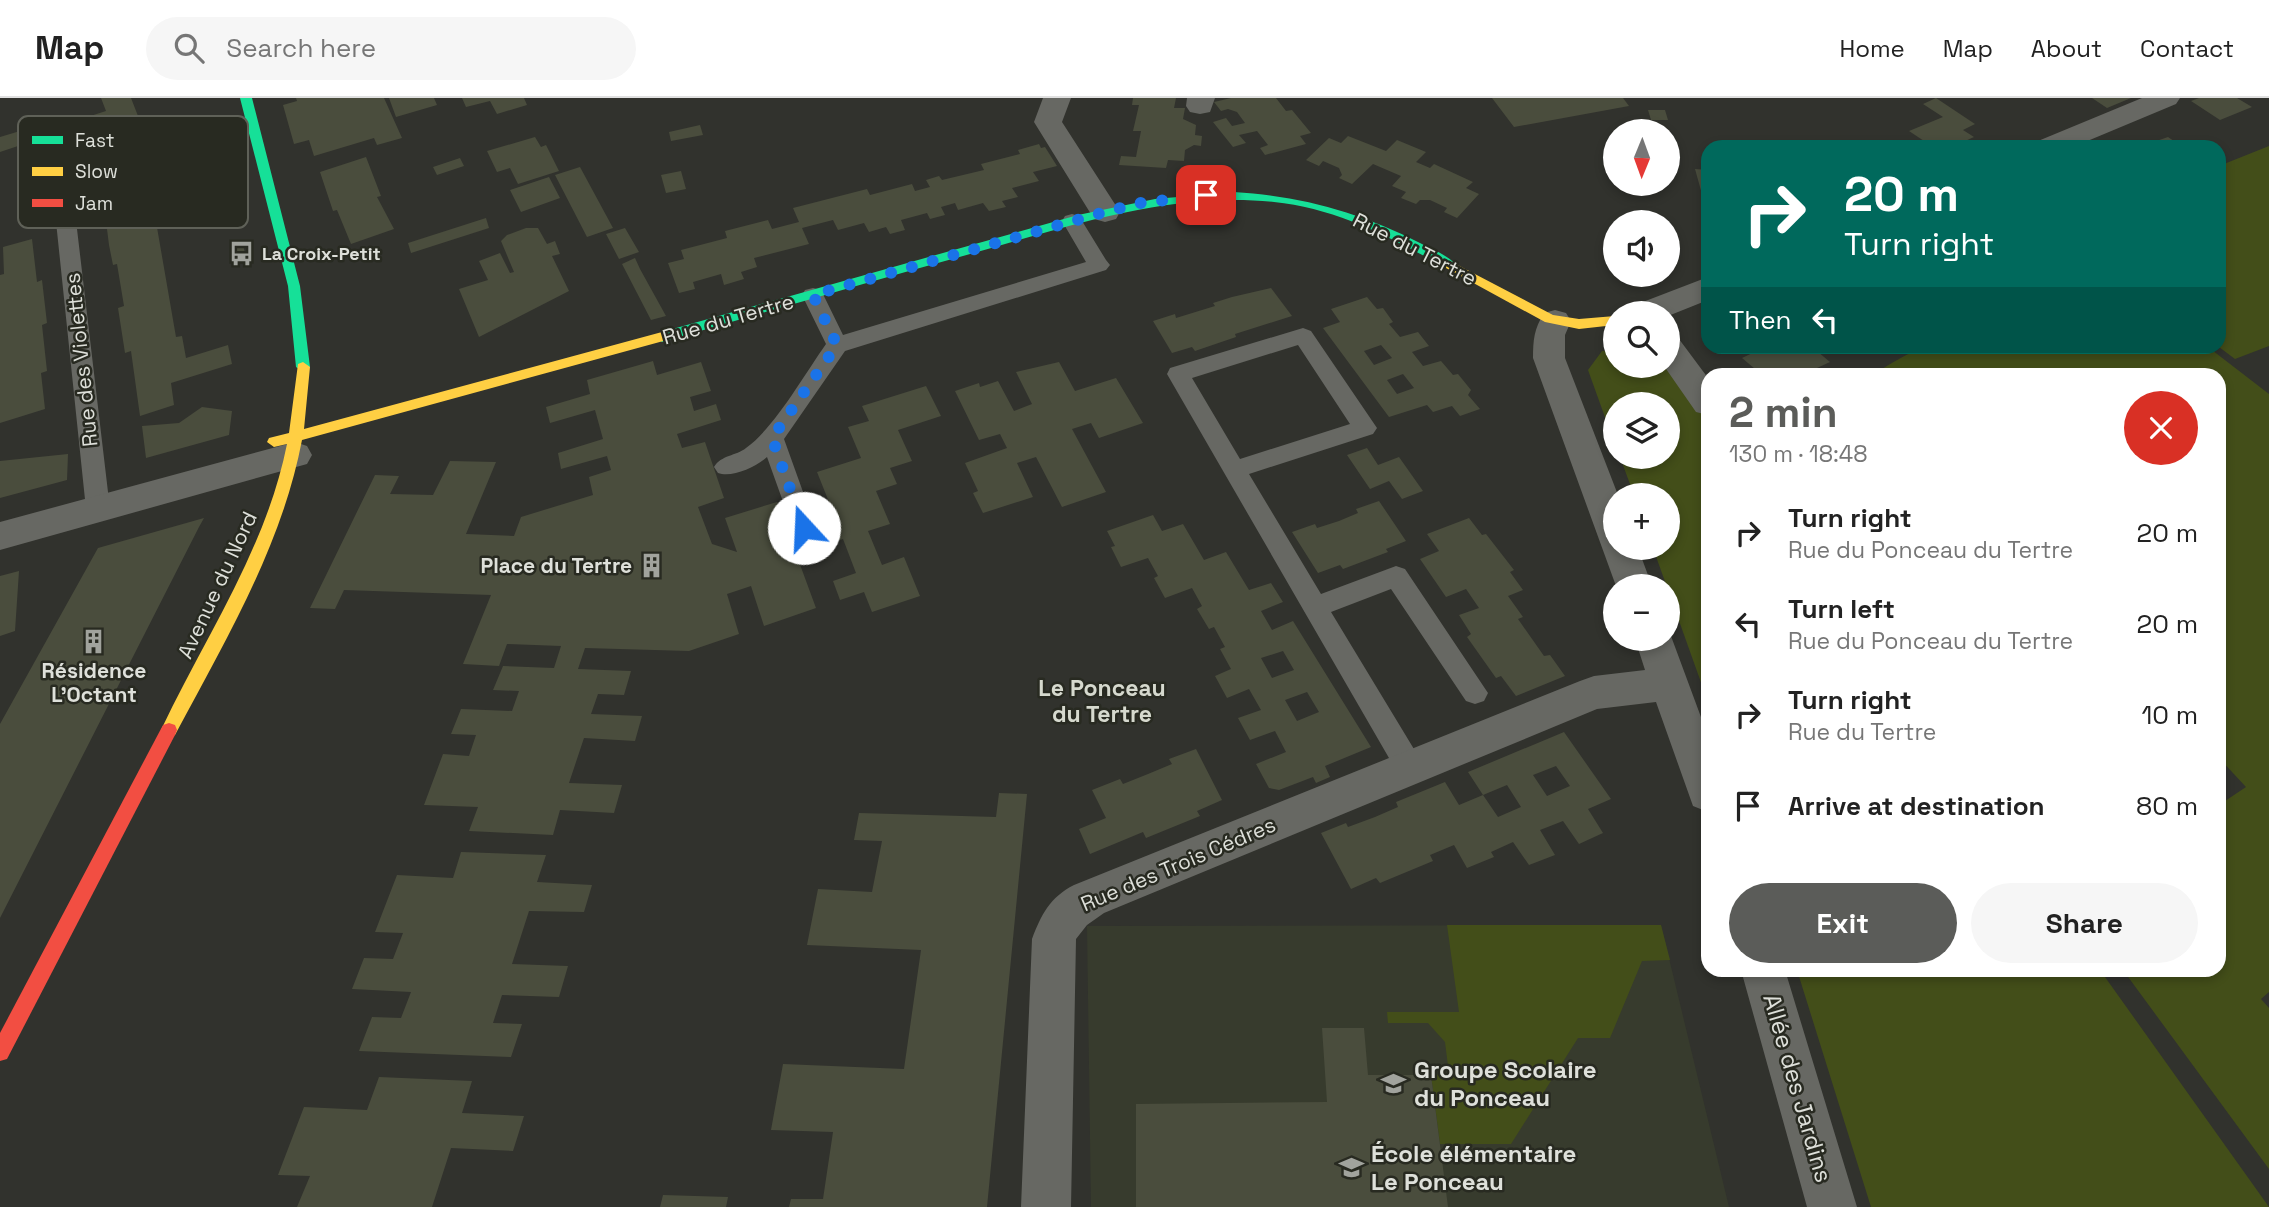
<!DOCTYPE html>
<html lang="en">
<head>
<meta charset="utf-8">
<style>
	body { margin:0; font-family:"Space Grotesk",sans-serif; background:#f6f6f6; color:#222; height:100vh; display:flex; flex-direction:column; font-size:26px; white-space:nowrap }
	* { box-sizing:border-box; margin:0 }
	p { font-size:23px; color:#767676 }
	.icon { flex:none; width:38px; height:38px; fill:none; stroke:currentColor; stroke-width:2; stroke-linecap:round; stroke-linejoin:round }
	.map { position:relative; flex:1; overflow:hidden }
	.details { position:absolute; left:1701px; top:270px; width:525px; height:609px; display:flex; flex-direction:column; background:#fff; border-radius:21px; box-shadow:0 4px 10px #0003 }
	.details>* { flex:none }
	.guide { position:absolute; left:1701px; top:42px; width:525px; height:214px; border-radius:21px; box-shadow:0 4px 10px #0003; background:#00695c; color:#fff; overflow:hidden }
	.needle { width:46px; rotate:181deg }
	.controls { position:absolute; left:1603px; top:21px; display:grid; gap:14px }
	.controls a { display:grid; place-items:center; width:77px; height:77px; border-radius:50%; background:#fff; box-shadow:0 4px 10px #0003; font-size:35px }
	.pin { position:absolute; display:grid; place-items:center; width:60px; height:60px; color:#fff; margin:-30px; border-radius:14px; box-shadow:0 4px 10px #0006 }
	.me { position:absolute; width:77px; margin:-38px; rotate:340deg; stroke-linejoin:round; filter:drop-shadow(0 0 5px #0008) }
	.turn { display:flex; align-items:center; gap:24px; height:147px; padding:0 28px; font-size:32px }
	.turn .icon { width:91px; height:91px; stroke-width:2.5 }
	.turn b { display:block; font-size:49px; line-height:60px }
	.then { display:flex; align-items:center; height:66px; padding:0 28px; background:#0003; gap:14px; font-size:26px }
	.round { display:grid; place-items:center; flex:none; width:74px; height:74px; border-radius:37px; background:#f6f6f6 }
	.overview { display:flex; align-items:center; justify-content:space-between; height:119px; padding:0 28px }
	h1 { font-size:42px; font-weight:700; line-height:52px; color:#5b5c59 }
	.action { display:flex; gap:14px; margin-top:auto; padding:14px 28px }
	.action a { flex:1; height:80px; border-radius:42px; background:#5b5c59; color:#fff; font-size:28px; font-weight:700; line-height:80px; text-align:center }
	.action a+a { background:#f6f6f6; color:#222 }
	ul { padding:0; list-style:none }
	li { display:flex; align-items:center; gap:21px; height:91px; padding:0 28px }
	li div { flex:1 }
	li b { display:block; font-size:26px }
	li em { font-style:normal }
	header { display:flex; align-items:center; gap:42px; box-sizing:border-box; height:98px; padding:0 35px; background:#fff; border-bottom:2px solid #e0e0e0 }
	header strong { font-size:33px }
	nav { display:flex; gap:38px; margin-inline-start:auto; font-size:24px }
	.search { width:490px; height:63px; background:#f6f6f6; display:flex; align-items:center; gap:18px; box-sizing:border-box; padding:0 24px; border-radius:38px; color:#767676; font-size:26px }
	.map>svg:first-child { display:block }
</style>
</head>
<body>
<header>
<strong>Map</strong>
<div class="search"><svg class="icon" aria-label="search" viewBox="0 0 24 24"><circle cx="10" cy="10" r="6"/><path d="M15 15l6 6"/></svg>Search here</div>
<nav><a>Home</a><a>Map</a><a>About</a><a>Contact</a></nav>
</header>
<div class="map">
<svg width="2269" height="1109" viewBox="0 0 2269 1109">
	<rect width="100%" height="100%" fill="#31322d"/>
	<path fill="#373b2d" d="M1661,827l68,282h-638l-4,-281z"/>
	<path fill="#434e19" d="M2269,48v200l-34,13 -16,-12v-181z
		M1952,248l256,1 61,47v598l-8,7 8,9v161l-146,-199h96v-165l27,-18 -27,-29v-384h-346c18,-9 52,-36 72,-25z
		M1602,253h13v15h53l40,55v281l-55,-154h15v-53h-34l-14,-38h48v-53h-53v41l-27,-75z
		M1447,827h214l9,35 -28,1 -32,77h-32l-67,106h-71l-9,-69 18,-1 -4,-32 -17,-19h-40l-1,-11h72z
		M1797,872h303l169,237h-398z"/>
	<path fill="#4a4d3d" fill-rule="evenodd" d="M101,0h30l7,18 -81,25 -4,-13 53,-17z
		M296,0h88l18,40 -25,7 -3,-7 -60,18 -5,-16 -15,4 -11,-39 14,-4z
		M389,0h45l3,7 -41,12z
		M462,0h62l3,7 -30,9 -7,-13 -24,6z
		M1133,0h43l-2,10h11l-2,11 13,6 -1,10 7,1 -1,10 -7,-1 -9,5 -1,11 -16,-1 -2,8 -47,-3 2,-9 15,1 5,-26h-8l6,-26h-7z
		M1231,0h45l10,13 6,-1 19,23 -11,3 6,8 -41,11 -5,-7 8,-3 -11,-14 -18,4 7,8 -13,4 -20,-25 13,-4 6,8 13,-3 -8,-11 -9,-3 -7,2 -7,-9z
		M1492,0h131l6,8 -115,21z
		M1936,0l39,26 -12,6 11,7 -22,10h-19l-24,-16 34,-14 -20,-13z
		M2092,0h39l-24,10z
		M2199,0h38l15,9 -32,13 -29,-19z
		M1648,12h17l3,10h-17z
		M700,27l3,10 -32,6 -2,-9z
		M20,33l4,13 -24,8v-15z
		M129,38l2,11 11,-3 1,6 42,-12 3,15 -42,11 30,173 6,-1 4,22 42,-13 4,19 -61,19 3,22 -34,11 -9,-65 -6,2 -7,-45 6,-2 -7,-42 -4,1 -4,-20 -5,-40 4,-1 -7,-60z
		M1348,38l38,15 11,-11 29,12 -10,10 14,6 4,-4 39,18 -7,6 13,6 -22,24 -13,-6 3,-4 -17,-8h-10l-4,4 -15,-6 5,-6 -14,-6 9,-10 -28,-12 -21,20 -13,-6 3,-3 -3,-7 -16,-7 -4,5 -13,-6 23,-22 12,5z
		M535,39l6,10 5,-2 13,26 -41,13 -8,-16 -13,4 -10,-21z
		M2168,39l15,10h-44z
		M1039,46l2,4 4,-1 12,19 -24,6 6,9 -27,7 6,9 -16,4 4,6 -17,4 -6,-8 -25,7 -3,-7 -14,4 4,8 -15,4 -3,-6 -26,7 4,10 -15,4 -4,-7 -17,5 -5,-9 -26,7 -5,-10 -31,8 7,16 -55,14 3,9 -16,5 3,7 -20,6 -3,-11 -28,8 2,7 -16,4 -11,-30 16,-4 -3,-9 46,-12 -2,-7 43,-11 4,9 27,-7 -6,-14 74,-19 3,6 42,-11 3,7 15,-4 -4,-7 13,-4 3,4 42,-10 -3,-6 39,-10 -2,-4z
		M366,59l15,39 -4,1 17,32 -43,15 -14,-34 -4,1 -13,-39z
		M460,60l4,8 -27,9 -4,-8z
		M580,69l33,61 -26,9 -32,-62z
		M1695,71l13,1v36l-3,-1z
		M681,73l5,18 -20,4 -5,-18z
		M549,79l11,21 -39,14 -11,-22z
		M486,120l3,10 -78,25 -3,-10z
		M526,130h12l9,16 8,-3 5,13 -8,2 17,35 -90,46 -20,-48 29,-9 -9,-19 21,-8 10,20 4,-1 -13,-31 6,-6z
		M625,130l14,24 -20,7 -13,-25z
		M32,141l5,43 5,-2 5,43 -5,2 5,46 -6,2 4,36 -45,14v-148l4,-1 -1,-27z
		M243,147l4,16 -7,2 -4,-16z
		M635,160l5,11 26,47 -15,4 -29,-56z
		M1271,190l21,28 -57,18 1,3 -41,14 -3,-4 -20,6 -19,-32 22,-7 1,4 39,-12 -2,-3 19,-6z
		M1367,199l10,12 6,-1 10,14 -4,2 11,13 18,-5 11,14 -17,6 11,14 18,-5 12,14 5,-1 13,16 -3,5 12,14 -20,7 -8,-10 -19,6 -6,-7 -38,12 -66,-89 17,-6 -9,-13zM1381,247l11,13 -18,7 -10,-14zM1403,276l11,14 -17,6 -10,-14z
		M1767,248h44l19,16 -26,12h-43l-19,-16z
		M653,263l4,14 44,-13 10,29 -21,6 4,14 22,-7 5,16 -44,14 5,14 23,-6 19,56 -26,9 14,37 25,8 -12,-34 52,-16 39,106 -52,18 -13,-40 -24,8 12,40 -50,17 -104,-3 -7,21 53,2 -7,24 -26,-1 -7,20 51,2 -7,25 -51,-3 -15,45 53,2 -8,28 -54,-3 -7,25 -84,-4 9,-24 -54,-2 19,-51 26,2 7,-21 -25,-1 10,-25 51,2 7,-20 -26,-1 10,-24 51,2 7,-22 -54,-2 -8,22 -36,-2 28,-69 -147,-5 -9,19 -25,-1 65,-133 24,1 -9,18 43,1 17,-34 46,1 -30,72 48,2 7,-19 72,-22 -4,-18 22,-7 -4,-14 -46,13 -3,-16 45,-14 -8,-29 -45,13 -4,-16 44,-13 -3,-14z
		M1059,264l16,29 41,-13 27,45 -44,15 -8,-15 -19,6 34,63 -44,15 -26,-50 -19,6 16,34 -50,16 -10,-20 5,-2 -13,-28 42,-15 -7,-14 -21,6 -24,-49 24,-8 1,4 18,-6 16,30 18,-7 -16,-32z
		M926,288l15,30 -43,14 14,31 -22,7 7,16 -21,7 14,33 -22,7 14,34 22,-8 16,39 -48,16 -8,-20 -24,8 -7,-19 23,-8 -13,-34 -23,8 -7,-18 24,-7 -20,-50 44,-14 -13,-31 21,-6 -7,-15z
		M202,309l30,4 -3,24 -83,23 -4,-32 37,-3z
		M1367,350l11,17 21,-8 24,34 -21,8 -13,-18 -19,8 -23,-34z
		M68,356l-1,26 -67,18v-37z
		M1379,403l27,40 -20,8 2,3 -45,17 -3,-4 -22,8 -26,-41 23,-8 2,4 22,-7 19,-8 -2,-4z
		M1153,417l9,16 21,-7 21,36 22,-8 23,38 22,-7 12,19 -22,9 11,19 21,-9 78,126 -46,19 5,11 -14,6 -3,-6 -34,13 -10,-2 -13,-24 30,-12 -11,-21 -25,9 -12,-22 23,-8 -12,-21 -22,9 -12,-22 16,-7 -11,-20 5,-2 -11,-20 -5,2 -12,-20 5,-3 -10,-18 -27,10 -11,-20 4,-2 -10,-18 -27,9 -10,-20 4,-1 -8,-15zM1283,553l11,19 -22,8 -11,-20zM1307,594l12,20 -22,9 -12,-21z
		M204,420l-5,9 -199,391v-194l98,-176z
		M1469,420l13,17 4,-1 28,36 -4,2 13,18 -15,6 15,21 -5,2 26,37 6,-1 15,21 -49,20 -15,-20 -5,2 -29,-41 4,-3 -12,-19 20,-7 -13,-19 -20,8 -26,-38 19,-8 -12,-17z
		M19,473l-4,60 -15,5v-60z
		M1564,634l47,67 -23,10 15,24 -24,11 -16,-23 -23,9 15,25 -26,10 -16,-23 -22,10 3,5 -27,11 -13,-23 -24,10 3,6 -53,22 -4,-5 -25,11 -30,-56 25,-10 2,4 27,-10 23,-10 -2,-5 49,-20 14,23 24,-10 15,22 23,-10 -14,-22 -24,10 -15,-23zM1556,668l14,20 -23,10 -14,-21z
		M1196,651l26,51 -25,11 3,5 -54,22 -3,-6 -53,22 -11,-25 27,-11 -14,-28 28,-11 3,5 25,-10 24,-10 -3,-5z
		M999,695l28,1 -40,413h-198l2,-8h32l10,-67 -62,-2 12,-66 121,5 17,-119 -114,-5 11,-56 54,3 10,-51 -28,-1 5,-27 137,4z
		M461,754l85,3 -9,27 55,3 -8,27 -55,-1 -17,53 56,2 -9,31 -57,-2 -9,28 29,1 -11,33 -152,-6 13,-34 29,1 10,-26 -59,-3 12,-31 29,1 10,-26 -28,-1 22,-57 56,3z
		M1322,930h42l4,47h63l17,132h-312v-103l191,-2z
		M379,979l93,4 -10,32 62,3 -11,35 -62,-3 -19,59h-135l13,-31 -32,-1 26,-68 63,3z
		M663,1097l65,2 -2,10h-66z"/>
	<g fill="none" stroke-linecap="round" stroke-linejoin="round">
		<path fill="#676863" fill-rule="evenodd" d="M65,107l7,2 3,5 35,297 -3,7 -9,2 -9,-2 -3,-7 -31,-297 3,-5z
			M1072,116l7,2 27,44 4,5 -4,5 -261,81 -61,88 32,89 -3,7 -9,3 -9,-3 -28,-78c-11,10 -35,21 -49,16l-4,-6c7,-12 22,-11 32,-19 29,-21 58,-73 80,-104l-24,-49 3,-5 8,-2 8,2 22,45 243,-73 -24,-41 3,-5z
			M1303,230l8,3 66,97 -4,6 -124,40 72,120 75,-28 9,3 83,124 -4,8 -9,3 -9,-3 -75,-112 -60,23 89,147 4,9 -4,9 -10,3 -10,-3 -233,-403 3,-6zM1298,247l52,79 -110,35 -48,-81z"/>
		<path fill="#676863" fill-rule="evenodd" d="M1043,0h28l-9,24 58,90 -4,7 -11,3 -11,-3 -60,-97z
			M1187,0h28l-5,14 -10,2 -10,-2 -4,-6z
			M2142,0h38l-4,6 -103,43h-39l4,-6z
			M1708,179v23l-40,16v-3h-38l5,-8z
			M1555,212l11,3 5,8 -6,14v23l53,137h-3v53h23l14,38h-36l-83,-228c0,-18 1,-29 11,-45z
			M1668,238l11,3 29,39v37l-12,-3 -32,-46h4z
			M295,344l12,4 5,9 -5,9 -307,86v-28z
			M1668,530l40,108v76l-15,-6 -37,-104 -59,7 -493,204 -17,12 -11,14 -5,268h-50l11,-268c9,-24 18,-42 42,-54l506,-204 14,-5 51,-6 -10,-31h33z
			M1741,872h44l72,237h-50z"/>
		<path fill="#16e098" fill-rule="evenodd" d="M240,0h12l48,188 10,81 -7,5 -7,-5 -8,-81z
			M1234,94c67,4 126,20 186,51 11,6 28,12 36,22l-2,3h-8c-54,-30 -110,-60 -172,-66 -107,-11 -210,26 -311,54 -101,28 -201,57 -301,86l-7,-5 7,-5 416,-117 77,-16z"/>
		<path fill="#ffcf43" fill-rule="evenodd" d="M1450,163l103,54 26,4 36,-3v9l-36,4 -34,-7 -99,-54v-6z
			M662,234l7,5 -2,3 -365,100c-20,106 -77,201 -127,295l-6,2 -6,-2 -2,-5c45,-95 105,-181 126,-286l-13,3 -7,-5 2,-4 20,-5 9,-69 5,-2 7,5 -6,62z"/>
		<path fill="#f24e42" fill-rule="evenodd" d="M169,625l6,2 2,5 -2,5 -168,324 -7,2v-28l163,-308z"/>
	</g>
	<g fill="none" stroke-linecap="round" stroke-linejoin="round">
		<path stroke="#1a73e8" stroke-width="12" stroke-dasharray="0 21.6" d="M804,430l-32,-90 65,-93 -24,-50 292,-83 36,-9 65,-8"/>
	</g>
	<defs>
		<symbol id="bus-bare" viewBox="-9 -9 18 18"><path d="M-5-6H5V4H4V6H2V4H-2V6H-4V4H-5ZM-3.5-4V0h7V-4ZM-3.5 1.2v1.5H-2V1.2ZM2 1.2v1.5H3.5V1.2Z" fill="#a1a39d" stroke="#282a21" stroke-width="2.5" paint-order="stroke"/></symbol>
		<symbol id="building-bare" viewBox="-9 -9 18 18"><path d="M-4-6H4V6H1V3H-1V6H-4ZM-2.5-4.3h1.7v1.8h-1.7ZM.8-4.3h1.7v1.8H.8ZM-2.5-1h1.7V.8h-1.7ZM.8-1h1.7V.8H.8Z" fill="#a1a39d" stroke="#282a21" stroke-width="2.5" paint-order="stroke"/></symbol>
		<symbol id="school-bare" viewBox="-9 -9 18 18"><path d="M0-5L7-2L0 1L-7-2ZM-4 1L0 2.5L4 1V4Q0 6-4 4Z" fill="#a1a39d" stroke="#282a21" stroke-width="2.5" paint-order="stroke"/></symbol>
	</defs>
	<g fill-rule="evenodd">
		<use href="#bus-bare" x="224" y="138" width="35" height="35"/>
		<use href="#building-bare" x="634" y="450" width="35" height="35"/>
		<use href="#building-bare" x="76" y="526" width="35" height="35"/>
		<use href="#school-bare" x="1376" y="968" width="35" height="35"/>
		<use href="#school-bare" x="1334" y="1052" width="35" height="35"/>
	</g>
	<g text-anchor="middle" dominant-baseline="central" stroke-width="5" stroke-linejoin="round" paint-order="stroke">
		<g font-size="18" font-weight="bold" fill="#dee0da" stroke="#282a21" text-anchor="start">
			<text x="262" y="155">La Croix-Petit</text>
		</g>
		<g font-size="21" fill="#dee0da" stroke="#282a21">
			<text transform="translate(1415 151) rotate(27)">Rue du Tertre</text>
			<text transform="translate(728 221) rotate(-16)">Rue du Tertre</text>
			<text transform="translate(81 262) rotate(-96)">Rue des Violettes</text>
			<text transform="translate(217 487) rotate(-65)">Avenue du Nord</text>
			<text transform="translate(1178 766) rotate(-23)">Rue des Trois Cédres</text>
		</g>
		<g font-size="21" font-weight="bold" fill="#dee0da" stroke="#282a21" text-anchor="end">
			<text x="632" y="467">Place du Tertre</text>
			<text x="94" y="572" text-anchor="middle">Résidence<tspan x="94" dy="24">L'Octant</tspan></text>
		</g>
		<g font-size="23" font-weight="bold" fill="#d6d9ce" stroke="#282a21">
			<text x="1102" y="590">Le Ponceau<tspan x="1102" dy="26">du Tertre</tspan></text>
		</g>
		<g font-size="24" font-weight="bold" fill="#dee0da" stroke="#282a21" text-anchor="start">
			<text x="1414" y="971">Groupe Scolaire<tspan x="1414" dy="28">du Ponceau</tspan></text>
			<text x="1371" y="1055">École élémentaire<tspan x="1371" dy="28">Le Ponceau</tspan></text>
		</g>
		<g font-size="24" fill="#dee0da" stroke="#282a21">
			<text transform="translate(1798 990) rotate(74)">Allée des Jardins</text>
		</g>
	</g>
	<rect x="18" y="18" width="230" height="112" rx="10" fill="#282a21" stroke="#5f6158" stroke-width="2"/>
	<rect x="32" y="38" width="31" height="8" fill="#16e098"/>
	<rect x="32" y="69" width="31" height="9" fill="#ffcf43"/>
	<rect x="32" y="101" width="31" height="8" fill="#f24e42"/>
	<g font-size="19" fill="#dee0da">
		<text x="75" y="49">Fast</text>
		<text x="75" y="80">Slow</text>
		<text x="75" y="112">Jam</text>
	</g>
</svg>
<div class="controls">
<a><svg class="needle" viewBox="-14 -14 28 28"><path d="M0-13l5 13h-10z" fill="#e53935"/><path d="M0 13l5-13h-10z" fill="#767676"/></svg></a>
<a><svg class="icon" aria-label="sound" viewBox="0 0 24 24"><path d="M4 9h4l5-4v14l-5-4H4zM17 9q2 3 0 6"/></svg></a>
<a><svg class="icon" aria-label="search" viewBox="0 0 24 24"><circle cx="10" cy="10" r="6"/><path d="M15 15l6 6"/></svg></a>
<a><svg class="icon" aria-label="layers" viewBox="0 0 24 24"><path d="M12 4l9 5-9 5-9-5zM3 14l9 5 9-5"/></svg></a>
<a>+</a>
<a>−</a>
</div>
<div class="pin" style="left:1206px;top:97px;background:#d93025"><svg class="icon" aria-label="arrive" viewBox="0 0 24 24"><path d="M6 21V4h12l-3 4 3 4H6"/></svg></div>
<svg class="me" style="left:804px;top:430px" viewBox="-20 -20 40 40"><circle r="19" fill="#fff"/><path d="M0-13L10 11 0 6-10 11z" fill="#1a73e8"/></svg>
<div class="guide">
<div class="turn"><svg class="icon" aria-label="right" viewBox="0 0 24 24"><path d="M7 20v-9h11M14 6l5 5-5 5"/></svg><div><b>20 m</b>Turn right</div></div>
<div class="then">Then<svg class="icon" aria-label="left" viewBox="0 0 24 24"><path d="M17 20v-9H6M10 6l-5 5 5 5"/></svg></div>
</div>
<section class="details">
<div class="overview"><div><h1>2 min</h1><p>130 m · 18:48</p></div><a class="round" style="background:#d93025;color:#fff"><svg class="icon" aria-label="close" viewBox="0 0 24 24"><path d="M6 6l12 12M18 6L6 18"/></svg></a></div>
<ul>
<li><svg class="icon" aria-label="right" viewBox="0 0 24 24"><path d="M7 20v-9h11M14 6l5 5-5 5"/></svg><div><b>Turn right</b><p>Rue du Ponceau du Tertre</p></div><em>20 m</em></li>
<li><svg class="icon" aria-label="left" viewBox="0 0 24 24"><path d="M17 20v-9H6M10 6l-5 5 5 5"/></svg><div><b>Turn left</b><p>Rue du Ponceau du Tertre</p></div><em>20 m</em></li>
<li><svg class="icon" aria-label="right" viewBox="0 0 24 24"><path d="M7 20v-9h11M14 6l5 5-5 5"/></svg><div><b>Turn right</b><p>Rue du Tertre</p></div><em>10 m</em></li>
<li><svg class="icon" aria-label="arrive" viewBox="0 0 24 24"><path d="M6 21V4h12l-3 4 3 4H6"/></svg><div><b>Arrive at destination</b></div><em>80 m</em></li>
</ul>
<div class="action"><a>Exit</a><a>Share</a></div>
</section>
</div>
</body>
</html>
